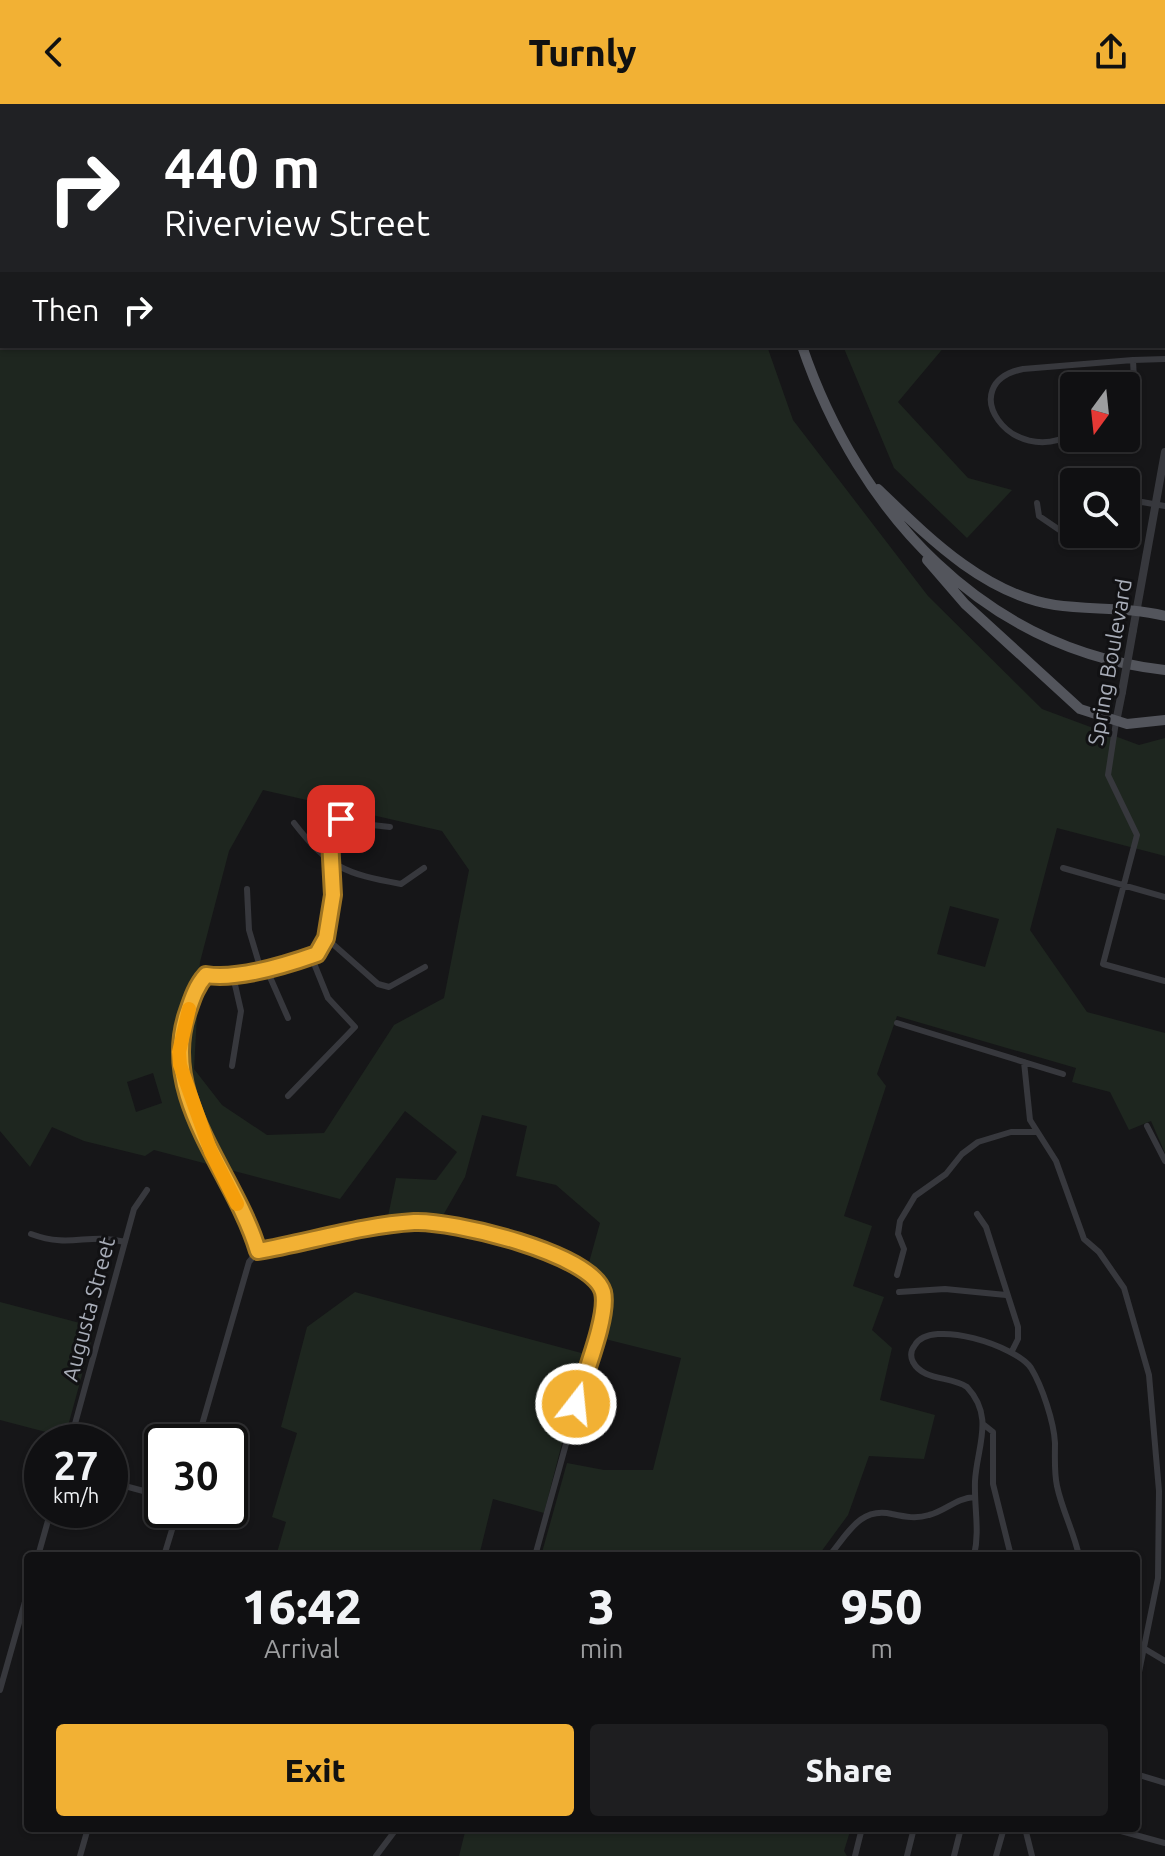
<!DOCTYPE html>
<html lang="en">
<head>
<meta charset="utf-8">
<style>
	body { margin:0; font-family:Ubuntu,sans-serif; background:#1e1e20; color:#f1f3f6; height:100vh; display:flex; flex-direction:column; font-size:30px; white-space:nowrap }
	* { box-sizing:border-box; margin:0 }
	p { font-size:26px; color:#9c9d9f }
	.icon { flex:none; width:44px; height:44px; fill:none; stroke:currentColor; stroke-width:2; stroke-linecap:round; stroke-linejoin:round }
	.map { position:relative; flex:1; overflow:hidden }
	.drawer { position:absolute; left:24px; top:1448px; width:1116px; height:280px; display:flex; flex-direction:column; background:#101012; border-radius:8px; box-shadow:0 2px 6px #0004,0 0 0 2px #303032 }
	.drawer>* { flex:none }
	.banner { position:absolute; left:0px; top:0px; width:1166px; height:244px; box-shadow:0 2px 6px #0004,0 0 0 2px #303032; background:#202124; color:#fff; overflow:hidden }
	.needle { width:52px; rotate:195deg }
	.tools { position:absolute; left:1060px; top:268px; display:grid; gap:16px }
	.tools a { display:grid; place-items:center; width:80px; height:80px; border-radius:8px; background:#101012; box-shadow:0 2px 6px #0004,0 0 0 2px #303032; font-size:40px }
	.speed { position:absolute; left:24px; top:1320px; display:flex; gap:16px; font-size:40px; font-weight:700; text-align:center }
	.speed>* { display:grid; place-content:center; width:104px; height:104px; border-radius:50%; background:#101012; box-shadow:0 2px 6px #0004,0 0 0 2px #303032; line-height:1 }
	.speed small { font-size:20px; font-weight:400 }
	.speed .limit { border:4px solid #111; border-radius:12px; background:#fff; color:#111 }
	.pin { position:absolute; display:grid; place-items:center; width:68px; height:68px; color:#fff; margin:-34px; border-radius:16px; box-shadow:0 4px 12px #0006 }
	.me { position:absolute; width:88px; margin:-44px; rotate:16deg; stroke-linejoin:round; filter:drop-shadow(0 0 6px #0008) }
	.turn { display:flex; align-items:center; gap:28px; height:168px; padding:0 32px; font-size:36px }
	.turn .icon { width:104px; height:104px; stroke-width:2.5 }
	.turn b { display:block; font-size:56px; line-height:68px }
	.then { display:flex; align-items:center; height:76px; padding:0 32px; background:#0003; gap:16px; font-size:30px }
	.eta { display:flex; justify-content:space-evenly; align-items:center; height:136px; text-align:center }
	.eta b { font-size:48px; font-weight:800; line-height:56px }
	.button { display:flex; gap:16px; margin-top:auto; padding:16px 32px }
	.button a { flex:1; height:92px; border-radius:8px; background:#f2b134; color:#111; font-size:32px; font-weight:800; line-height:92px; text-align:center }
	.button a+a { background:#1e1e20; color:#f1f3f6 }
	header { display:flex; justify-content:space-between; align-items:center; height:104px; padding:0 32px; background:#f2b134; color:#111; font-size:36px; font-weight:800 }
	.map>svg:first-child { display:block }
</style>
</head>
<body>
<header><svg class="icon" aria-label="back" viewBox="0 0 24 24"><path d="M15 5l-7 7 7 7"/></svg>Turnly<svg class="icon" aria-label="share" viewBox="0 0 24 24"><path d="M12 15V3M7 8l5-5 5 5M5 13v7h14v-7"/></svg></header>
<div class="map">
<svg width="1165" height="1752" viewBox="0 0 1165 1752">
	<rect width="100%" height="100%" fill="#161618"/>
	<path fill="#1e261f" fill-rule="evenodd" d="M0,0h642l-640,2v240h765l26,74 135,176 114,113 97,36 26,-7v118l-108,-28 -27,102 57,82 78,21v120l-14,-32 -22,9 -19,-38 -38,-10 4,-14 -179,-52 -20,58 9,12 -42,130 28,10 -19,60 31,11 -12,33 20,18 -12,52 55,15 -11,44 -55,-3 -21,59 -30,41h-277l26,-93 37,7h49l28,-112 -80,-20c8,-30 15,-52 -13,-72l12,-43 -44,-38 -40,-9 11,-50 -45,-11 -17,62 -24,42 -26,-3 -28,5 9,-43 40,2 21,-28 -52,-41 -65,88 -186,-49 -9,6 -61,-15 -32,-14 -22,40 -30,-36zM263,686l179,41 27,39 -25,128 -50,27 -70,108 -57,2 -45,-30 -28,-36 6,-107 29,-111zM950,802l49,13 -14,48 -48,-13zM153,969l9,30 -26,9 -9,-30z
		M755,0h410v115l-1,-113z
		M843,242h102l-47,56 70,76 44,12 -45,48 -73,-70z
		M355,1188l230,62 -41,159 -51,-14 -14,57h-203l10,-34 -14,-5 25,-84 -16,-6 26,-100z
		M0,1198l95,25 -30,110 -65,-17z
		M466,1724h385l-7,23 3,5h-388z"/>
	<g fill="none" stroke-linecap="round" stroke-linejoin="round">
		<path stroke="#37383d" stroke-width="6" d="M1133,256l32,-1
			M1074,329c-64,37 -121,-50 -51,-64l110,-9 1,21 -8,16
			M1037,399l2,13 22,15 13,2
			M1126,401l16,-3 23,4
			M1116,618l-8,53 29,60 -34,129 62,17
			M294,719c34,44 51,51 107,61l23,-16
			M1063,764l102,29
			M247,785l2,41 12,40
			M326,834l52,46 11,3 36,-20
			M266,864l22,50
			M897,919l166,51
			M1024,958l6,58 26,41 28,78 15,13 25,36 25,87 10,116 -1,87 -22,109
			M232,962l9,-55 -8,-35
			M288,992l67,-69 -27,-29 -17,-42
			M1147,1022l18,35
			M977,1110l9,13 32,100v12l-6,12
			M31,1130c41,15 56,-2 94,8
			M258,1147c50,-8 114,-28 164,-29 34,0 152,32 174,57 9,10 8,22 6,35l-67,242
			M897,1171l7,-26 -6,-15 2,-13 15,-25 31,-22 16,-20 16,-12 33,-10h26
			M899,1188l46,-3 61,6
			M983,1320l10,8v52l18,72
			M70,1338l64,-233 13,-19
			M197,1338l52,-180 9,-11c-23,-77 -99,-152 -71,-237 5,-14 9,-28 19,-39l17,3 24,-4 70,-20c13,-23 17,-55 16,-82 0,-18 -6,-33 3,-51l54,6
			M110,1378l52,14
			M38,1452l13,-46
			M164,1452l14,-46
			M829,1452c18,-21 31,-50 63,-42 14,3 24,5 37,1 18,-5 27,-17 46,-18
			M974,1452c6,-25 0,-49 1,-75 2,-35 20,-64 -8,-94 -16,-11 -44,-6 -54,-25 -3,-6 -2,-12 2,-17 16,-27 101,1 116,23 11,18 23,54 24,75 0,15 -1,29 2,43 5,24 17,46 22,70
			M1145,1545l20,12
			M0,1586l28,-99
			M1136,1670l29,9
			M1025,1724l7,28
			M1110,1724l55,15
			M80,1752l8,-28
			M376,1752l21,-28
			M855,1752l7,-28
			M907,1752l7,-28
			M954,1752l7,-28
			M996,1752l8,-28"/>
		<path stroke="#37383d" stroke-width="8" d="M1133,526l32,-178
			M1116,618l6,-30"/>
		<path stroke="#53555c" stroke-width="10" d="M724,0l1,2
			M802,242c57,167 181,303 363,324
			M878,385c50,48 106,105 177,116 37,5 73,2 110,11
			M927,456l38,44 115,105 47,15 38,-4"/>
		<path stroke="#37383d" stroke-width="8" d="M1122,588l11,-62"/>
	</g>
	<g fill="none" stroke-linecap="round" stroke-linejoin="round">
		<defs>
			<path id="route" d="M341,715l-8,8 -3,13 3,55 -7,43 -9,16c-31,11 -80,26 -111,21 -10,11 -14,24 -19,39 -28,85 48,159 71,237 51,-9 105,-26 156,-29 37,-2 178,31 189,70 6,24 -20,86 -27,112"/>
		</defs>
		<use href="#route" stroke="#9d7322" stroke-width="20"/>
		<use href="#route" stroke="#f2b134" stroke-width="14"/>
		<path stroke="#f59e0b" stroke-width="14" d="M189,905l-10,43 1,13 31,87 26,52"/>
	</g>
	<g text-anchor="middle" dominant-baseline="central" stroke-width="6" stroke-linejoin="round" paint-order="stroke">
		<g font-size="22" fill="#a8adb8" stroke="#111113">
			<text transform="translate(1109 558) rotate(-80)">Spring Boulevard</text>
			<text transform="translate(88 1205) rotate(-75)">Augusta Street</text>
		</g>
	</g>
</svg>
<div class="tools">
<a><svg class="needle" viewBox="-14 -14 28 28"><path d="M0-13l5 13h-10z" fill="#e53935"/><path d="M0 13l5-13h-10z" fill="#9c9d9f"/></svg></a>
<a><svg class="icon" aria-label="search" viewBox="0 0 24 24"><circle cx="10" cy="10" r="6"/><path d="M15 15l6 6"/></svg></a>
</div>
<div class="speed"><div>27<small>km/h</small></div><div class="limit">30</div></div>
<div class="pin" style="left:341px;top:715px;background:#d93025"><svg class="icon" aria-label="arrive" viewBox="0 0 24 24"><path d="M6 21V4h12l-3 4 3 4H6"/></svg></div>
<svg class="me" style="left:576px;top:1300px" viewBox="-20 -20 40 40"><circle r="17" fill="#f2b134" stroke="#fff" stroke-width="3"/><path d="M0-11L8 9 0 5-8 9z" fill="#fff"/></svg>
<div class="banner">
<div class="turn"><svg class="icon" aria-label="right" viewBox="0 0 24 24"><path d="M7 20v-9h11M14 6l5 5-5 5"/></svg><div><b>440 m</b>Riverview Street</div></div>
<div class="then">Then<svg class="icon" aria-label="right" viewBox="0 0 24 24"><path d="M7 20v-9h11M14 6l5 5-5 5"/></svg></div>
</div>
<section class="drawer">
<div class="eta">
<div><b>16:42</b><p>Arrival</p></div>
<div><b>3</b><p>min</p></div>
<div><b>950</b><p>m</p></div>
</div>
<div class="button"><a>Exit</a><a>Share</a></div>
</section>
</div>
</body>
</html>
